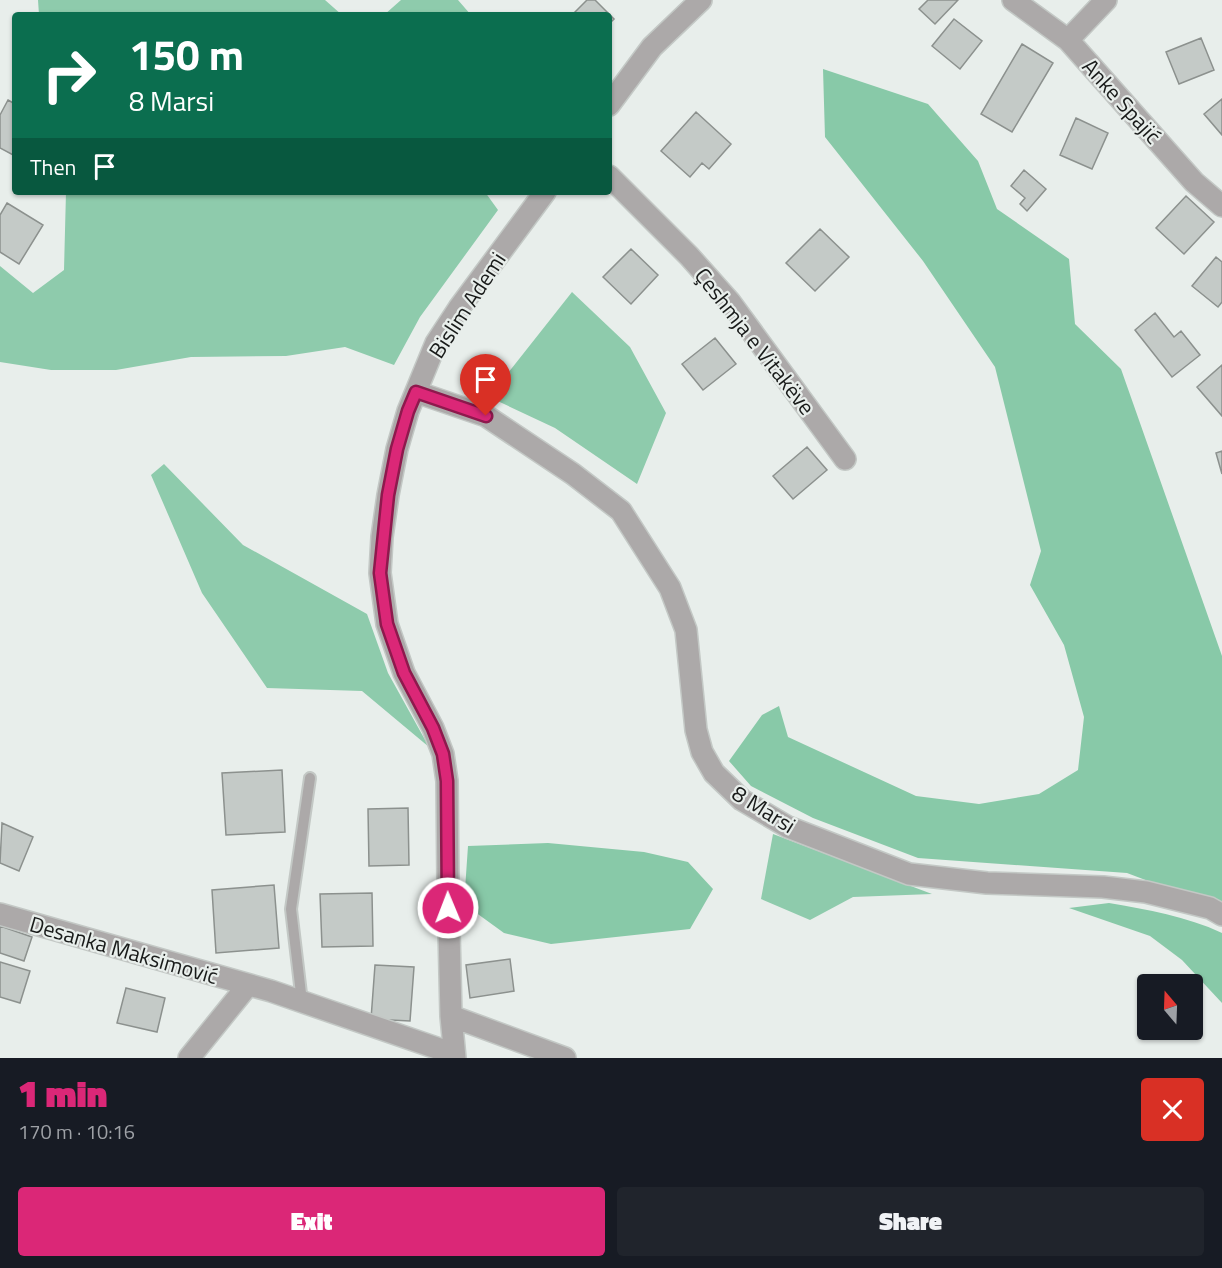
<!DOCTYPE html>
<html lang="en">
<head>
<meta charset="utf-8">
<style>
	body { margin:0; font-family:"Titillium Web",sans-serif; background:#20242c; color:#f1f3f6; height:100vh; display:flex; flex-direction:column; font-size:22px; white-space:nowrap }
	* { box-sizing:border-box; margin:0 }
	p { font-size:20px; color:#9ea1a6 }
	.icon { flex:none; width:33px; height:33px; fill:none; stroke:currentColor; stroke-width:2; stroke-linecap:round; stroke-linejoin:round }
	.map { position:relative; height:1058px; overflow:hidden }
	.panel { display:flex; flex-direction:column; background:#171b24; flex:1 }
	.panel>* { flex:none }
	.guide { position:absolute; left:12px; top:12px; width:600px; height:183px; border-radius:6px; box-shadow:0 2px 4px #0004; background:#0b6e4f; color:#fff; overflow:hidden }
	.needle { width:39px; rotate:341deg }
	.fabs { position:absolute; left:1137px; top:974px; display:grid; gap:12px }
	.fabs a { display:grid; place-items:center; width:66px; height:66px; border-radius:6px; background:#171b24; box-shadow:0 2px 4px #0004; font-size:30px }
	.pin { position:absolute; display:grid; place-items:center; width:51px; height:51px; color:#fff; margin:-62px -26px; border-radius:50% 50% 50% 0; rotate:-45deg; box-shadow:0 0 6px #0007 }
	.pin .icon { rotate:45deg }
	.me { position:absolute; width:66px; margin:-33px; rotate:359deg; stroke-linejoin:round; filter:drop-shadow(0 0 4px #0008) }
	.turn { display:flex; align-items:center; gap:21px; height:126px; padding:0 18px; font-size:27px }
	.turn .icon { width:78px; height:78px; stroke-width:2.5 }
	.turn b { display:block; font-size:42px; line-height:51px }
	.then { display:flex; align-items:center; height:57px; padding:0 18px; background:#0003; gap:12px; font-size:22px }
	.round { display:grid; place-items:center; flex:none; width:63px; height:63px; border-radius:6px; background:#20242c }
	.head { display:flex; align-items:center; justify-content:space-between; height:102px; padding:0 18px }
	h1 { font-size:36px; font-weight:800; line-height:45px; color:#db2777 }
	.button { display:flex; gap:12px; margin-top:auto; padding:12px 18px }
	.button a { flex:1; height:69px; border-radius:6px; background:#db2777; color:#fff; font-size:24px; font-weight:800; line-height:69px; text-align:center }
	.button a+a { background:#20242c; color:#f1f3f6 }
	.map>svg:first-child { display:block }
</style>
</head>
<body>
<div class="map">
<svg width="1222" height="1058" viewBox="0 0 1222 1058">
	<rect width="100%" height="100%" fill="#e8eeeb"/>
	<path fill="#8ecbac" d="M38,0h287l17,15h-303z
		M401,0h57l13,15h-87z
		M66,192h419l13,18 -78,107 -26,48 -49,-18 -59,9 -95,1 -75,13h-65l-51,-8v-96l33,27 31,-23z
		M572,292l58,55 36,66 -29,71 -82,-56 -66,-31z
		M164,464l79,81 124,69 21,59 41,74 -67,-56 -95,-3 -65,-95 -51,-118z
		M773,834l159,60 -79,3 -43,23 -49,-21z"/>
	<path fill="#88c9a8" d="M823,69l105,35 50,57 19,48 72,50 6,65 46,45 101,287v253l-95,-36 -209,-15 -105,-40 -62,-32 -22,-25 33,-46 17,-9 9,31 128,59 63,8 60,-10 39,-24 6,-53 -20,-72 -34,-60 11,-34 -46,-184 -72,-106 -98,-124z
		M548,843l96,9 44,10 25,27 -23,40 -139,15 -47,-11 -40,-29 4,-58z
		M1109,903c39,7 77,13 113,30v70l-40,-43 -32,-24 -81,-28z"/>
	<path fill="#c4cac7" stroke="#8c918e" stroke-width="1.5" d="M587,0h8l19,19 -5,5v-9h-37z
		M928,0h30l-23,24 -16,-15z
		M954,19l28,22 -22,28 -28,-23z
		M1201,38l13,32 -35,14 -13,-32z
		M1022,44l31,19 -41,69 -31,-18z
		M1222,99v36l-18,-21z
		M8,100l7,4v52l-15,-8v-33z
		M696,112l35,32 -22,25 -7,-6 -12,14 -29,-26z
		M1076,118l32,15 -16,36 -32,-14z
		M1024,170l22,19 -19,22 -7,-7 5,-6 -14,-12z
		M1186,196l28,26 -30,32 -28,-26z
		M7,203l36,22 -24,39 -19,-12v-37z
		M820,229l29,28 -34,34 -29,-28z
		M631,249l27,26 -27,29 -28,-27z
		M1216,257l6,5v40l-4,5 -26,-21z
		M1155,313l19,24 7,-6 19,24 -28,22 -37,-47z
		M715,338l21,26 -33,26 -21,-26z
		M1222,365v51l-25,-29z
		M807,447l20,23 -34,29 -20,-23z
		M1222,451v23l-6,-21z
		M282,770l3,62 -59,3 -4,-62z
		M408,808l1,57 -40,1 -1,-57z
		M2,823l31,14 -14,34 -19,-8z
		M274,885l5,63 -63,5 -4,-63z
		M372,893l1,53 -51,1 -2,-53z
		M0,926l32,11 -8,24 -24,-8z
		M510,959l4,32 -44,7 -4,-33z
		M0,962l30,9 -10,32 -20,-6z
		M375,965l39,2 -4,54 -39,-2z
		M126,988l39,10 -8,34 -40,-9z"/>
	<g fill="none" stroke-linecap="round" stroke-linejoin="round">
		<defs>
			<path id="lane" d="M302,1002l-11,-93 19,-131"/>
			<path id="street" d="M1013,0l55,40 126,142 28,24
				M1068,40l38,-40
				M609,105l43,-58 49,-47
				M609,176l80,80 41,46 115,157
				M416,392l70,24 87,58 48,37 49,77 16,42 10,100 6,22 12,21 28,27 46,27 121,47 78,9 116,4 43,5 64,16 12,7
				M0,914l271,77 183,63
				M451,1016l114,42
				M189,1058l59,-73
				M455,1058l-4,-42 -3,-129 -1,-106 -4,-27 -10,-26 -29,-55 -17,-49 -7,-51 2,-36 6,-42 9,-46 11,-38 28,-68 23,-35 86,-116"/>
		</defs>
		<use href="#lane" stroke="#c3c8c5" stroke-width="14"/>
		<use href="#street" stroke="#c3c8c5" stroke-width="24"/>
		<use href="#lane" stroke="#aca9a9" stroke-width="10"/>
		<use href="#street" stroke="#aca9a9" stroke-width="21"/>
	</g>
	<g fill="none" stroke-linecap="round" stroke-linejoin="round">
		<defs>
			<path id="route" d="M448,908l-1,-127 -4,-27 -10,-26 -29,-55 -17,-49 -7,-51 8,-78 9,-46 11,-38 8,-19 70,24"/>
		</defs>
		<use href="#route" stroke="#8e194d" stroke-width="15"/>
		<use href="#route" stroke="#db2777" stroke-width="10"/>
	</g>
	<g text-anchor="middle" dominant-baseline="central" stroke-width="4.5" stroke-linejoin="round" paint-order="stroke">
		<g font-size="22" fill="#191b1a" stroke="#e8eeeb">
			<text transform="translate(1122 101) rotate(48)">Anke Spajić</text>
			<text transform="translate(467 305) rotate(-57)">Bislim Ademi</text>
			<text transform="translate(755 341) rotate(52)">Çeshmja e Vitakëve</text>
			<text transform="translate(764 809) rotate(32)">8 Marsi</text>
			<text transform="translate(124 950) rotate(16)">Desanka Maksimović</text>
		</g>
	</g>
</svg>
<div class="fabs">
<a><svg class="needle" viewBox="-14 -14 28 28"><path d="M0-13l5 13h-10z" fill="#e53935"/><path d="M0 13l5-13h-10z" fill="#9ea1a6"/></svg></a>
</div>
<div class="pin" style="left:486px;top:416px;background:#d93025"><svg class="icon" aria-label="arrive" viewBox="0 0 24 24"><path d="M6 21V4h12l-3 4 3 4H6"/></svg></div>
<svg class="me" style="left:448px;top:908px" viewBox="-20 -20 40 40"><circle r="17" fill="#db2777" stroke="#fff" stroke-width="3"/><path d="M0-11L8 9 0 5-8 9z" fill="#fff"/></svg>
<div class="guide">
<div class="turn"><svg class="icon" aria-label="right" viewBox="0 0 24 24"><path d="M7 20v-9h11M14 6l5 5-5 5"/></svg><div><b>150 m</b>8 Marsi</div></div>
<div class="then">Then<svg class="icon" aria-label="arrive" viewBox="0 0 24 24"><path d="M6 21V4h12l-3 4 3 4H6"/></svg></div>
</div>
</div>
<section class="panel">
<div class="head"><div><h1>1 min</h1><p>170 m · 10:16</p></div><a class="round" style="background:#d93025;color:#fff"><svg class="icon" aria-label="close" viewBox="0 0 24 24"><path d="M6 6l12 12M18 6L6 18"/></svg></a></div>
<div class="button"><a>Exit</a><a>Share</a></div>
</section>
</body>
</html>
